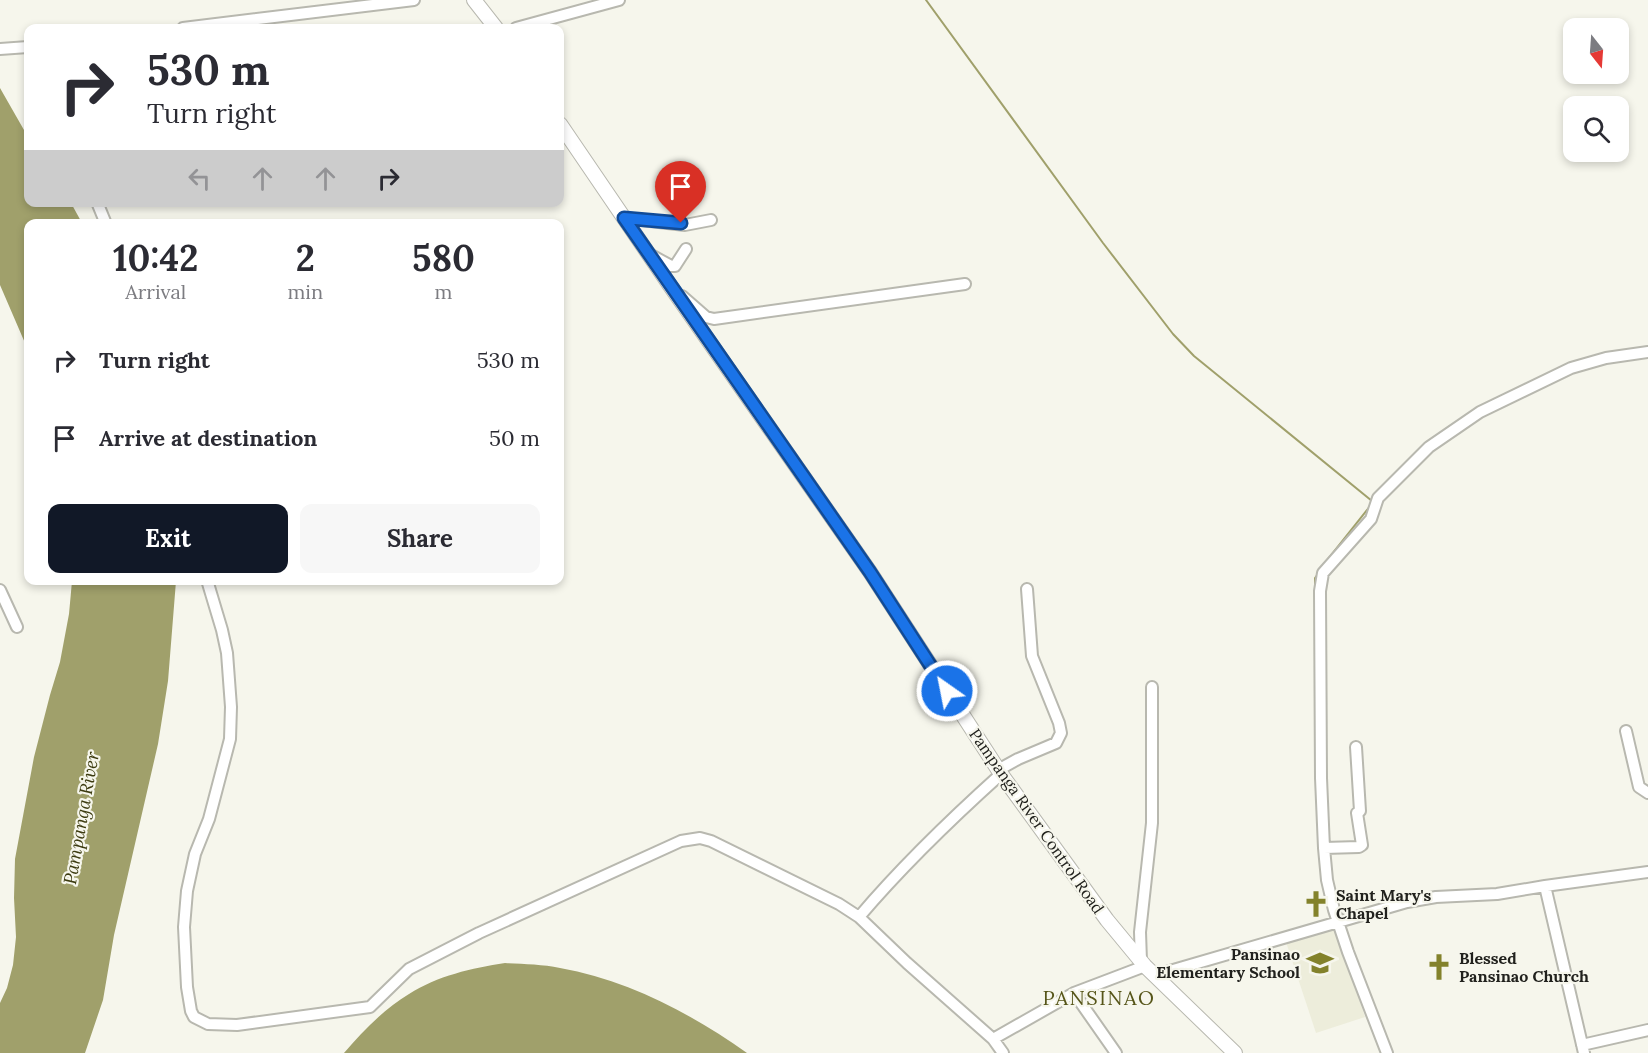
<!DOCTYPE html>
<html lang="en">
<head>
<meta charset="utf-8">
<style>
	body { margin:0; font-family:Lora,serif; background:#f7f7f7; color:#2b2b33; height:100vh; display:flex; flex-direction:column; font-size:22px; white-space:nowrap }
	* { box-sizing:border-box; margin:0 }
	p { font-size:20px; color:#7c7c81 }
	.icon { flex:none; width:33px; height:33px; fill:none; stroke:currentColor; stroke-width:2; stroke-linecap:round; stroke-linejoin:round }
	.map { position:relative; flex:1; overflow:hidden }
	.drawer { position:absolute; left:24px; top:219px; width:540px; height:366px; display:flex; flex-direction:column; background:#fff; border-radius:12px; box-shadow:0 3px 9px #0003 }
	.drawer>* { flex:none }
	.banner { position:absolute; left:24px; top:24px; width:540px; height:183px; border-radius:12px; box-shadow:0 3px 9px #0003; background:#fff; color:#2b2b33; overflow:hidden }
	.needle { width:39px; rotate:163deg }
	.controls { position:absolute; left:1563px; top:18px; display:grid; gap:12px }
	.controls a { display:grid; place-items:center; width:66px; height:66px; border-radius:12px; background:#fff; box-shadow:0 3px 9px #0003; font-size:30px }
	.pin { position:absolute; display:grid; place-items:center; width:51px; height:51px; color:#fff; margin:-62px -26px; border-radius:50% 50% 50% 0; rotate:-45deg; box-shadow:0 0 6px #0007 }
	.pin .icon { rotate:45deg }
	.me { position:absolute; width:66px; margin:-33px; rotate:327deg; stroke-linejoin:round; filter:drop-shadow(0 0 4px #0008) }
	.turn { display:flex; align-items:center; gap:21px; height:126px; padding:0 24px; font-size:27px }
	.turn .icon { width:78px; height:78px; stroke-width:2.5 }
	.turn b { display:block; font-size:42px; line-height:51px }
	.lanes { display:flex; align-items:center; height:57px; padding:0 24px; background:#0003; justify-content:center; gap:30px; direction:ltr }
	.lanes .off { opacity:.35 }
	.eta { display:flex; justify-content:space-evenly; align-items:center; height:102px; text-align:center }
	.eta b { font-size:36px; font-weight:700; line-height:42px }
	.action { display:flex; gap:12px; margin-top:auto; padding:12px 24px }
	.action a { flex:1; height:69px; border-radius:12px; background:#111827; color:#fff; font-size:24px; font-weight:700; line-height:69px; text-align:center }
	.action a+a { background:#f7f7f7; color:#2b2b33 }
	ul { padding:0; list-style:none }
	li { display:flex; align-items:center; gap:18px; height:78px; padding:0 24px }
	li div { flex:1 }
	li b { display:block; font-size:22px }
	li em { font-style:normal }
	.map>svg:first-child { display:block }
</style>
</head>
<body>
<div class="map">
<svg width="1648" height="1053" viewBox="0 0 1648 1053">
	<rect width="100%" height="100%" fill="#f6f6ec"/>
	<path fill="#ededdb" d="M1335,926l30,91 -49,16 -30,-91z"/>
	<path fill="#a0a06b" d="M0,88l28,49v65l43,1 11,20 -54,1v126l-28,-65z
		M72,581h104l-8,100 -10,63 -44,191 -11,65 -18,53h-85v-50l7,-15 6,-23 3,-28 -2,-39 1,-39 19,-102 16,-62 10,-33 9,-48z
		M505,963c18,1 37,1 55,5 68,12 132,46 187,85h-403c18,-21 41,-45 65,-59 28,-18 63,-26 96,-31z"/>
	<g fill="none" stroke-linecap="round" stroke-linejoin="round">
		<path stroke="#a0a06b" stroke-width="2" d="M926,0l177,243 70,91 21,22 178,145
			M1320,569l51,-64
			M1315,588v-10l3,-4"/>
		<defs>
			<path id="minor" d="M183,28l231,-28
				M516,28l103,-28
				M0,49l28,-2
				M97,202l9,22
				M624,218l61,7 26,-5
				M649,254l22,12h4l11,-17
				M682,296l24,21 8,2 251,-35
				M207,580l15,50 5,23 4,54 -1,32 -21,80 -14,35 -8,37 -3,36 3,60 4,24 3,6 14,7 29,1 133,-18 39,-38 70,-36 202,-92 19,-3 11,3 128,63 20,13 48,46 86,76 10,14
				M0,590l17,37
				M1626,731l13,56 9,6
				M998,770l20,-11 38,-16 5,-10 -2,-10 -27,-67 -5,-67
				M1324,848l35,-1 3,-2 -5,-32 3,-2 -4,-64
				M1545,886l103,-14
				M859,917c44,-52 92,-98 142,-143
				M1141,961l-1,-29 12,-109v-136
				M1156,975l251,-73 29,-5 61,-3 48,-8 39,167
				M1074,993l42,60
				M993,1039l81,-46 71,-27
				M1582,1045l66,-15
				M1387,1053l-39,-101 -14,-42 -7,-30 -3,-32 -3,-70 -1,-187 3,-18 48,-54 7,-21 51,-51 51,-35 91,-44 35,-10 42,-6"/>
			<path id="major" d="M474,0l22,28
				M560,124l111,163 199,285 131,202 106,146 38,46 90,87"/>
		</defs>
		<use href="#minor" stroke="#b8b8af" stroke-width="14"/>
		<use href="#major" stroke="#b8b8af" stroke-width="16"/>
		<use href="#minor" stroke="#fff" stroke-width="10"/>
		<use href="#major" stroke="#fff" stroke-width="14"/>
	</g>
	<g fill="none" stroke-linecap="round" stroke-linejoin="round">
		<defs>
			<path id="route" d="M681,223l-57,-5 246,354 77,119"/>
		</defs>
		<use href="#route" stroke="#114b97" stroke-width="15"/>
		<use href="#route" stroke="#1a73e8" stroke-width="10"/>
	</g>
	<defs>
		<symbol id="church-bare" viewBox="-9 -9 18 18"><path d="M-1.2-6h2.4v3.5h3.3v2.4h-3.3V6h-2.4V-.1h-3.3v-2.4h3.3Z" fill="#83822b" stroke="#f6f6ec" stroke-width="2.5" paint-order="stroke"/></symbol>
		<symbol id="school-bare" viewBox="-9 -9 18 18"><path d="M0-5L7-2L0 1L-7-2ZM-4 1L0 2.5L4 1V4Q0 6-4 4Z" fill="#83822b" stroke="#f6f6ec" stroke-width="2.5" paint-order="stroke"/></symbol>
	</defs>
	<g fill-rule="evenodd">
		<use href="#church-bare" x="1297" y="885" width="38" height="38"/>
		<use href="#school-bare" x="1301" y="944" width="38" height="38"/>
		<use href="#church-bare" x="1420" y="948" width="38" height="38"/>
	</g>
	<g text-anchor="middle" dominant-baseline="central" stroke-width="4.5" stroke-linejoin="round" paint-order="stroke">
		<g font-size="16" fill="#21211d" stroke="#f6f6ec">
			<text transform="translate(1037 821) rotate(55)">Pampanga River Control Road</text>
		</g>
		<g font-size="16" font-weight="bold" fill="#21211d" stroke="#f6f6ec" text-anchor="start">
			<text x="1336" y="895">Saint Mary's<tspan x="1336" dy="18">Chapel</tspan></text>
			<text x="1300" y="954" text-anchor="end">Pansinao<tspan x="1300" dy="18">Elementary School</tspan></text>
			<text x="1459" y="958">Blessed<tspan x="1459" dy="18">Pansinao Church</tspan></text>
		</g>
		<g font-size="18" font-style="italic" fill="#3c3b10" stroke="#f6f6ec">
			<text transform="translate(81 818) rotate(-80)">Pampanga River</text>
		</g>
		<g font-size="20" letter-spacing="1.5" fill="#565519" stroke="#f6f6ec">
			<text x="1099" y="997">PANSINAO</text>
		</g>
	</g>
</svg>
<div class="controls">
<a><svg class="needle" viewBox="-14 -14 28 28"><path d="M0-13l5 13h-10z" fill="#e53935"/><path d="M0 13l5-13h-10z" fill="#7c7c81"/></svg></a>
<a><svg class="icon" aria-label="search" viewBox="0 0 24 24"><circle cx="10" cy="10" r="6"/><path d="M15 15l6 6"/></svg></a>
</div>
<div class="pin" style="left:681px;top:223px;background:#d93025"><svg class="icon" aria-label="arrive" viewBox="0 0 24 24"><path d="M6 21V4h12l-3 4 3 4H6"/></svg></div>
<svg class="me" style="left:947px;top:691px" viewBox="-20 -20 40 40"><circle r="17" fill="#1a73e8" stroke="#fff" stroke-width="3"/><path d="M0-11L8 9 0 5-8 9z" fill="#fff"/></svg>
<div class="banner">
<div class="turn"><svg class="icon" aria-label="right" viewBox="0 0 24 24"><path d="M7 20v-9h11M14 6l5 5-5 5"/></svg><div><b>530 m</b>Turn right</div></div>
<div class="lanes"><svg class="icon off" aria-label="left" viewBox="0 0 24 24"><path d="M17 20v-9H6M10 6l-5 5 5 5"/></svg><svg class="icon off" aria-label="ahead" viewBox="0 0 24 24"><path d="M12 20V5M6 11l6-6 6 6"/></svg><svg class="icon off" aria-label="ahead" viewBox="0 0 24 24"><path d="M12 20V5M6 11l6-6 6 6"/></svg><svg class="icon" aria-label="right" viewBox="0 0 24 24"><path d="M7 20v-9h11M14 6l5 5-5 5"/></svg></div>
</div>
<section class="drawer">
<div class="eta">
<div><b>10:42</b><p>Arrival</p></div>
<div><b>2</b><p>min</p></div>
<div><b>580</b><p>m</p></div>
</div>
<ul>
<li><svg class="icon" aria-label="right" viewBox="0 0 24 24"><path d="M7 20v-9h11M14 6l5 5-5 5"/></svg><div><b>Turn right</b></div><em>530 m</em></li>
<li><svg class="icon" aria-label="arrive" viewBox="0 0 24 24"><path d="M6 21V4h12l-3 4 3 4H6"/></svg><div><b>Arrive at destination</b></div><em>50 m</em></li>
</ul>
<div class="action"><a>Exit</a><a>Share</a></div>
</section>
</div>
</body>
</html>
